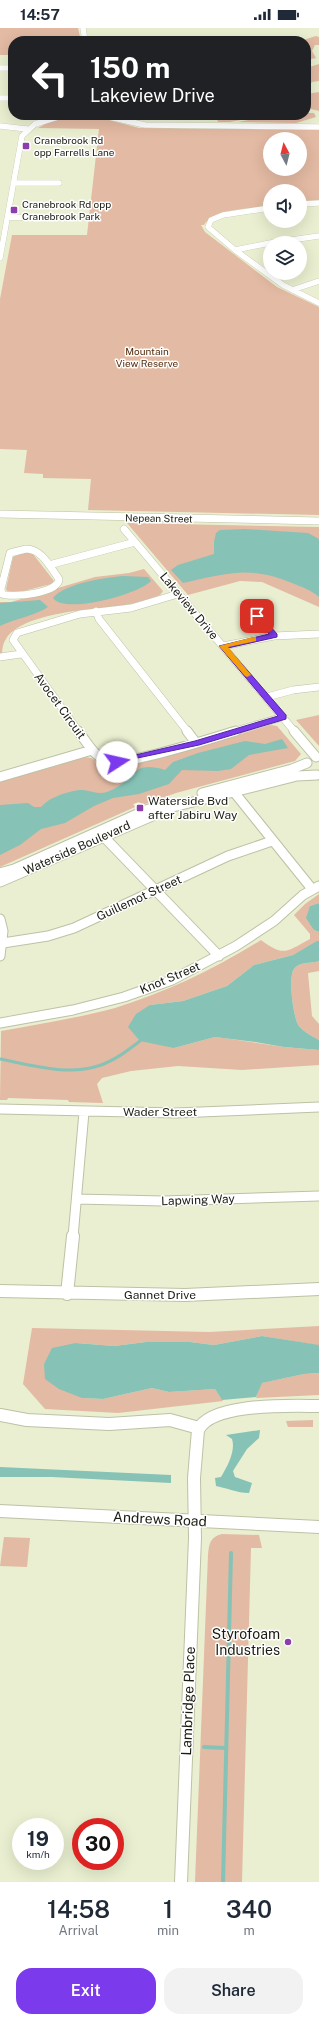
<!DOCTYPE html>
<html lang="en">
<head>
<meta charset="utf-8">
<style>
	body { margin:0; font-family:"Public Sans",sans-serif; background:#f2f2f3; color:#1f2937; height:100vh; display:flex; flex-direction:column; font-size:15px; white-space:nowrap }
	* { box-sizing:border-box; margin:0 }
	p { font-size:13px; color:#747a83 }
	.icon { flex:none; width:22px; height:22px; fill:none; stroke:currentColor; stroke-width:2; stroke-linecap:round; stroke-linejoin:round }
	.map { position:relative; height:1854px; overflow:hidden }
	.details { display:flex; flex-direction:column; background:#fff; flex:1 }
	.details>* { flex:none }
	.hud { position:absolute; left:8px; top:8px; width:303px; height:84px; border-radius:16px; box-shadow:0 4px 16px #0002; background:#202124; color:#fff; overflow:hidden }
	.needle { width:26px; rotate:353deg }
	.controls { position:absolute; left:263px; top:104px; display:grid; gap:8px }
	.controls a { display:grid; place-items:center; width:44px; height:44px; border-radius:50%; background:#fff; box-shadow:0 4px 16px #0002; font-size:20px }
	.speed { position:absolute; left:12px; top:1790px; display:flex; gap:8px; font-size:20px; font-weight:700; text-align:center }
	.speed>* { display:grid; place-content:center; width:52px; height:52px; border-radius:50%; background:#fff; box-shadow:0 4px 16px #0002; line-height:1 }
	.speed small { font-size:10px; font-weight:400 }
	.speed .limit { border:6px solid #d22; background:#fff; color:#111 }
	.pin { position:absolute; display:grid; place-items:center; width:34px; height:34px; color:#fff; margin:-17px; border-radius:8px; box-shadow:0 2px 6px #0006 }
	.me { position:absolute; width:44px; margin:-22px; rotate:80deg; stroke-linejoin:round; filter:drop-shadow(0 0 3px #0008) }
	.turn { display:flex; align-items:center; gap:14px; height:84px; padding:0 16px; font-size:18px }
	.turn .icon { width:52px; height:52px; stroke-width:2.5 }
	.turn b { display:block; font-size:28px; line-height:34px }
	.eta { display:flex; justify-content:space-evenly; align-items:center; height:68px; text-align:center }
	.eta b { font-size:24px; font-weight:600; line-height:28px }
	.cta { display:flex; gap:8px; margin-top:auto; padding:8px 16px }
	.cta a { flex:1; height:46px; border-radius:16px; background:#7c3aed; color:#fff; font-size:16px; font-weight:600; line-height:46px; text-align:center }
	.cta a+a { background:#f2f2f3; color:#1f2937 }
	.status { display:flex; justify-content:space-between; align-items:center; height:28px; padding:0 20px; background:#fff; direction:ltr }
	.status svg { height:11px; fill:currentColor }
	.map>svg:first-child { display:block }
</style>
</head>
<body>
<div class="status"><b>14:57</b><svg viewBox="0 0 49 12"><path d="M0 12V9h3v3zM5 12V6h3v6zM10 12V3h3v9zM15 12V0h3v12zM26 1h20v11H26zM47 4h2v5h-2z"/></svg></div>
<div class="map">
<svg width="319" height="1854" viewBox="0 0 319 1854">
	<rect width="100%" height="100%" fill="#e9efd0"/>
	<path fill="#e3baa3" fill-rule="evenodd" d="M0,0h78l3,13h-68v14h-13z
		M316,8l3,1v8h-4l-3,6 4,7 -10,2v-10l3,-4 -3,-2v-3h-6z
		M319,36v17l-7,1 -6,7v-21z
		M319,64v19l-8,-2 -5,2v-17z
		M306,85h8l2,4 -20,6 -58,-1 37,-7h31z
		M76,87h14l49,13 180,2v71l-19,1v-11h-30v15c-19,3 -55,2 -66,19h-3l4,7 72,55 42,20v208l-231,-5 3,-31 -48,-1v-4l-19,-1 3,-23 -27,-1v-150l12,-64h75l12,-106 -61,-1 9,-5zM270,111h30v30h-30z
		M224,87h42l-36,7h-12l-1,-3z
		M127,495l192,4v80l-57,-25 -22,-1 -52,14z
		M25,524l8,2 21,27 -3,3 -35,9 -8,-1 -2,-3 7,-32z
		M144,541l19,22 -3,4c-11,4 -23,8 -35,10 -29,4 -103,7 -119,34 -3,4 -4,10 -4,15h-2v-52h11l84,-25 34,-4z
		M319,687v31l-23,-26z
		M270,697l7,1 24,28 -6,7 -119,32 -34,12 -3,-3 -6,2 2,3 -135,60v-85l85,-25 6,1 13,8 17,-1 88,-21z
		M319,866v9l-9,3 4,24 5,2v9l-26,14 -39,10 -27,21 -44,15 -33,4 24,43 41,-11 9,1 60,9 35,3v15l-77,5 -64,-4 -47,5 -29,7 -5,6 6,19 -34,-1 -1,-2 -60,-2 -1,2h-7l1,-69c38,-7 77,-13 114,-23 52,-16 100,-39 146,-68 23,17 25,12 49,-1v-5l-16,-19 11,-11z
		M319,933v10l-11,2 4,43 7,8v16c-7,-4 -15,-8 -20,-14 -6,-7 -11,-50 -5,-57 6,-8 16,-5 25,-8z
		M319,1298v19h-3l-54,-9 -48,9 -24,-3h-44l-32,4 -38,-3 6,55 21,1 49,-11 17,4 46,-3 8,12 -105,12 -73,-4 -22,-25 9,-56 177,4z
		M319,1345v22l-63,3 5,-15 43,-9z
		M313,1392v7h-25l-2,-6z
		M222,1506l37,1 3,13h-11l-9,334h-47l13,-327c1,-11 2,-18 14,-21z
		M4,1509l26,1 -3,29 -27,-1z"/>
	<path fill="#86c2b6" d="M245,501l63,4 11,6v58c-8,-7 -17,-10 -27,-14 -43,-18 -66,-9 -109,0l-12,-13 7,-5 36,-11v-12l2,-9 4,-3z
		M122,548l26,1 3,4c-12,13 -86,34 -98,17 13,-15 50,-20 69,-22z
		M40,572l8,7c-11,8 -34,12 -48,19v-23z
		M282,711l6,9 -39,7 -18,14 -13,2 -36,-1 -13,14 -30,10 -26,4 -19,8 -29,17 -24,6 -21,16 -20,10v-50l28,-2 6,4h7c3,-3 6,-6 10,-8 7,-4 24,-10 32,-9 8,1 17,5 24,2 29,-10 22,-33 58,-22l8,-8 25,-9 47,-12 20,3z
		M319,875v29l-5,-2 -8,-12 4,-12z
		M317,913h2v20c-9,3 -19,0 -25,8 -6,7 -1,50 5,57 5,6 13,10 20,14v10l-35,-3 -29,-5 -40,-5 -41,11 -34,-7 -12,-14 8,-13 14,-9 33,-4 44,-15 27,-21 39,-10z
		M262,1308l57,9v28l-15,1 -42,9 -6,14 -34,3 -7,-11 -46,3 -17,-4 -49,11 -21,-1 -23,-9 -14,-10 -1,-15 8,-16 24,-5 38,3 32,-4h44l24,3z
		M260,1402l-1,8 -12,11 -14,22 2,6 17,6 -3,10c-12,0 -22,-5 -33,-7l-1,-8 6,-1c6,-10 15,-26 11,-38l-6,-4z
		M0,1439l171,8v8l-119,-6h-52z"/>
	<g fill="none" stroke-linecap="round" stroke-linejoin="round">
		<path stroke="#86c2b6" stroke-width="3" d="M0,1031c31,6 67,17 98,7 16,-5 29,-15 42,-25"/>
		<path stroke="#86c2b6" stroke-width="4" d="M204,1719l22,1
			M223,1854l8,-329"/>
		<defs>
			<path id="minor-far3" d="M83,0l2,13
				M0,40h13
				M0,70h13
				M100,87l45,10 174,2
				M0,98l27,3
				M13,155h46
				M300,176l19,-1
				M270,180l-47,7 -12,5 -3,7 27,23 48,35 36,18
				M8,189l46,1
				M270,215l49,-7
				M235,222l35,-7
				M0,230l22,-122 13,-12 29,-9
				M292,262l27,-9"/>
			<path id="minor-far2" d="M0,486l319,7
				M124,501l171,203
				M26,521c16,0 24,18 33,30 0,14 -46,19 -57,15l-1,-5 9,-36z
				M49,537l86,-23
				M250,579l24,29
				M96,583l3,8 89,113
				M223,618l51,-10 45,-2
				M0,629l21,-3
				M267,669l26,-7 26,-3
				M79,704l-66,-92 4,-7 63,-19 51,-6 47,-14
				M232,704l51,-15"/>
			<path id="minor-far1" d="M78,703c9,11 16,26 30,30 19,5 105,-23 128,-30
				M187,703l9,12
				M294,703l22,26
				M0,749l92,-27
				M234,764l78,97
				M202,765l90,-24 15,-6
				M104,809l115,119
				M0,845l14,-4 132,-59 20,-7
				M0,854l173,-75 124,-31 20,-1
				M0,891l3,12 -3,25
				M3,915l45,-7 26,-8 154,-72 44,-15
				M0,995l73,-13 51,-13 48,-17 64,-34 38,-25 29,-26 16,-9
				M0,1081l176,4 143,-6
				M77,1171l86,2 156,-5
				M73,1209l11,-125"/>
			<path id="minor" d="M0,1263l185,4 134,-6
				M67,1266l6,-58
				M0,1387l27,5 82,4 61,-4 29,8
				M181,1854l14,-344 -1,-60 4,-48c14,-28 93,-24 121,-24"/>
			<path id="major" d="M0,1477l319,16v12l-319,-16z"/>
		</defs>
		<use href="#minor-far3" stroke="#bcc2a5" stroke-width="6"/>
		<use href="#minor-far2" stroke="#bcc2a5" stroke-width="8"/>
		<use href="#minor-far1" stroke="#bcc2a5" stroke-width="11"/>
		<use href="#minor" stroke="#bcc2a5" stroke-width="14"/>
		<use href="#major" stroke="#bcc2a5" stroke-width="2"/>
		<use href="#minor-far3" stroke="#fff" stroke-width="5.5"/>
		<use href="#minor-far2" stroke="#fff" stroke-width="7"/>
		<use href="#minor-far1" stroke="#fff" stroke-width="9"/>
		<use href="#minor" stroke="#fff" stroke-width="12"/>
		<use href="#major" fill="#fff" fill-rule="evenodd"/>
	</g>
	<path fill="#7c3aed" stroke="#51269a" d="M257,586l3,1 17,19v3l-49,11 58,67v4l-87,26 -85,18v-3l81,-19 83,-25 -59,-70 50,-12 -15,-18z"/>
	<path fill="#f59e0b" d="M253,609h3v4l-28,6 23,28 -4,2 -2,-1 -26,-30z"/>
	<g fill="#8d3ead" stroke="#fff" stroke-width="1.5">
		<rect x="22" y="114" width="8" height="8" rx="2"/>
		<rect x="10" y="178" width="8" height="8" rx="2"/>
		<rect x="136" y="776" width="8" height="8" rx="2"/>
		<circle cx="288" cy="1614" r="4"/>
	</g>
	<g text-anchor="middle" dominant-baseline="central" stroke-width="3" stroke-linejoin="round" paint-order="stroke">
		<g font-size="10" fill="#1a1c11" stroke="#fff" text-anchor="start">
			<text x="34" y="112">Cranebrook Rd<tspan x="34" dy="12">opp Farrells Lane</tspan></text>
			<text x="22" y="176">Cranebrook Rd opp<tspan x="22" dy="12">Cranebrook Park</tspan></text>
		</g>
		<g font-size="10" fill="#542a0c" stroke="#fff">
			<text x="147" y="323">Mountain<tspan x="147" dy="12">View Reserve</tspan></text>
		</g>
		<g font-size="10" fill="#1a1c11" stroke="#fff">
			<text transform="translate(159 490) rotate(1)">Nepean Street</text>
		</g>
		<g font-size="12" fill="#1a1c11" stroke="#fff">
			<text transform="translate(189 578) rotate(50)">Lakeview Drive</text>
			<text transform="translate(60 678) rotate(54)">Avocet Circuit</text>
			<text transform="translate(77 820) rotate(-24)">Waterside Boulevard</text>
			<text transform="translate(139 870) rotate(-25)">Guillemot Street</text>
			<text transform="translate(170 950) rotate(-23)">Knot Street</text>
			<text x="160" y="1084">Wader Street</text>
			<text transform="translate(198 1172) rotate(-2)">Lapwing Way</text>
			<text x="160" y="1267">Gannet Drive</text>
		</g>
		<g font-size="12" fill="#1a1c11" stroke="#fff" text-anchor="start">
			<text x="148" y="773">Waterside Bvd<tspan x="148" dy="14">after Jabiru Way</tspan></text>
		</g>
		<g font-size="14" fill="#1a1c11" stroke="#fff">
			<text transform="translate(160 1491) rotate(3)">Andrews Road</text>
			<text transform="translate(188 1673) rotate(-88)">Lambridge Place</text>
		</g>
		<g font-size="14" fill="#1a1c11" stroke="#fff" text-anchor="end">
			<text x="280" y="1606">Styrofoam<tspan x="280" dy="16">Industries</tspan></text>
		</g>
	</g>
</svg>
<div class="controls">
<a><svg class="needle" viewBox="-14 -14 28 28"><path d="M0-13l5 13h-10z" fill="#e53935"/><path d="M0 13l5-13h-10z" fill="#747a83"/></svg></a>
<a><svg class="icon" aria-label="sound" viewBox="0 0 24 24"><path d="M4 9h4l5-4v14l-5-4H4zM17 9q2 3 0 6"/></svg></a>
<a><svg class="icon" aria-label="layers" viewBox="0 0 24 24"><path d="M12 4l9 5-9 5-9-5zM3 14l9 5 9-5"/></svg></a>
</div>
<div class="speed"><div>19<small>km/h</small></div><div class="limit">30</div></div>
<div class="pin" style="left:257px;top:588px;background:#d93025"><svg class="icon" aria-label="arrive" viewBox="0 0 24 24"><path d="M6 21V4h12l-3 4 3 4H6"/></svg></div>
<svg class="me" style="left:117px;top:734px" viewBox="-20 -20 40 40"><circle r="19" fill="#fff"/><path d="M0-13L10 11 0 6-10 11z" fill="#7c3aed"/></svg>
<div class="hud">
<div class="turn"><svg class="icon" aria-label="left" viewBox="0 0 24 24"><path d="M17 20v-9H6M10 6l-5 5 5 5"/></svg><div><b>150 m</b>Lakeview Drive</div></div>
</div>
</div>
<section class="details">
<div class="eta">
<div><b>14:58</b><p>Arrival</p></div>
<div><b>1</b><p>min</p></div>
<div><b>340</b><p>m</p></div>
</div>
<div class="cta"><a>Exit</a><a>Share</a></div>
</section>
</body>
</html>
